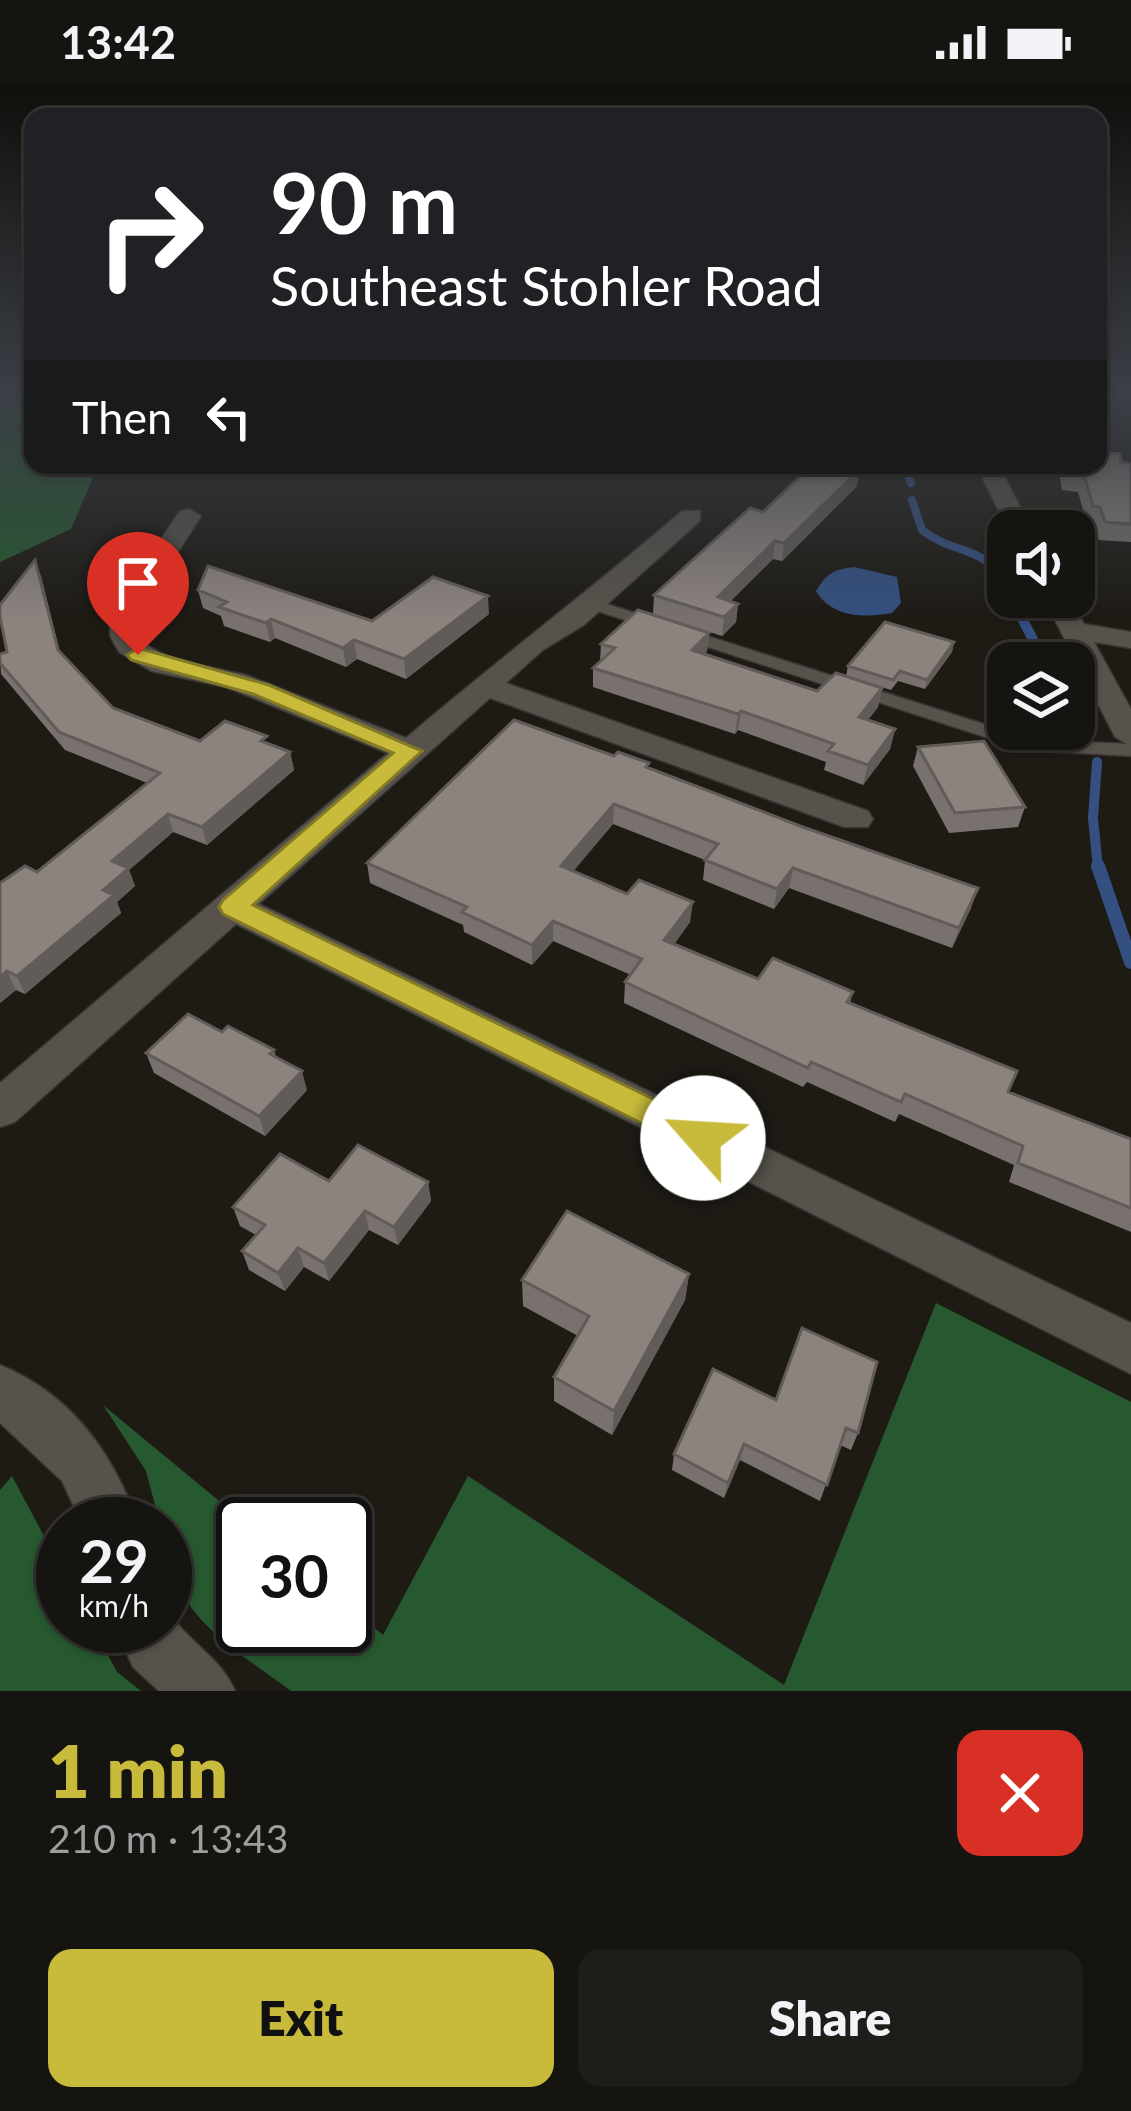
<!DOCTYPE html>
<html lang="en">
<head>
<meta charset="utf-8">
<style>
	body { margin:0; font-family:Lato,sans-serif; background:#1f1d19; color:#f1f3f6; height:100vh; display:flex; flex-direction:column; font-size:45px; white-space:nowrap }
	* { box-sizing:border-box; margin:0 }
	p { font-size:39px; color:#9e9e9f }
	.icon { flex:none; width:66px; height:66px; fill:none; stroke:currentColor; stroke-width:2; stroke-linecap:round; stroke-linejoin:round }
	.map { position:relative; height:1607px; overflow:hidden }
	.sheet { display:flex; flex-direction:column; background:#161410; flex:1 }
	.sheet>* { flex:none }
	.guide { position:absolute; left:24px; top:24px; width:1083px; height:366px; border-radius:24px; box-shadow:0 3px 9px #0004,0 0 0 3px #353330; background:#202124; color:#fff; overflow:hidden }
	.controls { position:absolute; left:987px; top:426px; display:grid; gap:24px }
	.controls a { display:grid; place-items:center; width:108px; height:108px; border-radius:24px; background:#161410; box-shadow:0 3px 9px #0004,0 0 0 3px #353330; font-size:60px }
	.speed { position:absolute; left:36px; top:1413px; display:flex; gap:24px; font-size:60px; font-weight:700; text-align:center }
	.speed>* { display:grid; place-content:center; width:156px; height:156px; border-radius:50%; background:#161410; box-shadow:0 3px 9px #0004,0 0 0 3px #353330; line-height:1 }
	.speed small { font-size:30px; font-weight:400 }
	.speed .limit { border:6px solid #111; border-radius:18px; background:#fff; color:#111 }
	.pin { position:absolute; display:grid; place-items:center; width:102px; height:102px; color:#fff; margin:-123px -51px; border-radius:50% 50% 50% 0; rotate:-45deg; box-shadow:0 0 12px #0007 }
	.pin .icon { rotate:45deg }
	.me { position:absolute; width:132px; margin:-66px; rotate:296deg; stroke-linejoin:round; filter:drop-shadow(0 0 9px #0008) }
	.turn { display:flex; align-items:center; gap:42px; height:252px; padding:0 48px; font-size:54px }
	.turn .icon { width:156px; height:156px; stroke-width:2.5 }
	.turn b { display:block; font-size:84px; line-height:102px }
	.then { display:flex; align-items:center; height:114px; padding:0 48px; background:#0003; gap:24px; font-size:45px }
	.round { display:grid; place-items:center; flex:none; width:126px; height:126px; border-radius:24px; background:#1f1d19 }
	.headline { display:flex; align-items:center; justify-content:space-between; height:204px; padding:0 48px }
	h1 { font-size:72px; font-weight:800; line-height:90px; color:#c8bb3b }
	.action { display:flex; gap:24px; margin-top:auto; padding:24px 48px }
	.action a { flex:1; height:138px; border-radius:24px; background:#c8bb3b; color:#111; font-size:48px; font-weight:800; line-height:138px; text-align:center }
	.action a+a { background:#1f1d19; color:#f1f3f6 }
	.status { display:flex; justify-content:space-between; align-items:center; height:84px; padding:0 60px; background:#161410; direction:ltr }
	.status svg { height:33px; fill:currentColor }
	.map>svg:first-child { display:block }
</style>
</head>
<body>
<div class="status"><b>13:42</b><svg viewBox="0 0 49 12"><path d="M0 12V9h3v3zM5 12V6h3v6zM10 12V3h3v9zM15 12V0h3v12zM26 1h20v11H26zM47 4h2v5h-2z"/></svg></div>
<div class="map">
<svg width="1131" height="1607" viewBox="0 0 1131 1607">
	<rect width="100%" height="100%" fill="#1e1b15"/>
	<path fill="#265930" d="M0,309h33v28l-18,8 18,8v28h56l6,8 -24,56 -71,33z
		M936,1219l195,99v289h-840c-63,-47 -126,-79 -126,-167h-5l-14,-53 -43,-66 144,119h-4v102h102v-22l38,31 85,-159 316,209z
		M12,1392l51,96v54h29l25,46 24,19h-141v-201z"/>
	<path fill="#345080" d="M854,483l43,10 4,26 -9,10c-27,5 -60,5 -76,-22 10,-17 18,-22 38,-24z"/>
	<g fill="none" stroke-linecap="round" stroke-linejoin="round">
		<path stroke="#345080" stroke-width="8" d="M904,381l7,18
			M912,416l10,30c36,28 63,11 86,61"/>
		<path stroke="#345080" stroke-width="10" d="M1011,513l34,66
			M1074,634l9,18
			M1097,678l-4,56 5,51"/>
		<path stroke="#345080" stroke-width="14" d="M1098,782l33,96"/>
		<defs>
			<path id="lane" d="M591,515l443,141 97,4v12l-106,-6 -440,-143v-6z"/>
			<path id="street" d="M976,381h22l35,66h-24z
				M189,425l12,7 -63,98 2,27 31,18 75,16 160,63c91,-78 186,-149 276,-227h18v10l-116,104 -41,25 -37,33 362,128 5,8 -5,8h-24l-354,-129 -231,206 872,419v51l-895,-450 -221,198 -15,5v-44l388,-330 -162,-66 -75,-16 -32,-19 -9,-16v-22l70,-103z
				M1043,513h26l15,27 47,8v16l-37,-6 37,67v37l-16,-9z
				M0,1281c71,29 114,89 138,159h-56l-20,-43 -62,-58z
				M165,1521c18,35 55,50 70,86h-76l-26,-24 -19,-41h51z"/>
		</defs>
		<use href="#lane" stroke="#373532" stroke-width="3"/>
		<use href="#street" stroke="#373532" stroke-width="3"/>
		<use href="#lane" fill="#57534c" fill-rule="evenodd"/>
		<use href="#street" fill="#57534c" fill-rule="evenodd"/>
	</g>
	<path fill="#78716d" d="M1102,368l19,10 10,2v78l-32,-2 -5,-16h-7l-9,-32 -16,-2 -4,-25h40z
		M857,402l-75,75 -9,-2 -43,42 8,3 -2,18 -14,14 -69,-22 1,-19 109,-83z
		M41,492l19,77 53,55 87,33 68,3 22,8 4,18 -87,75 -34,-13 -44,38 6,16 -18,16 4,11 -96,81 -9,-4 -16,13v-120l37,-11 110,-89 -82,-33 -64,-76 -1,-20 7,-2z
		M198,506l174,31 117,-7 -83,65 -49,-20 -11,8 -71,-29 -5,4 -46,-16 -3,-10 -18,-8z
		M709,549l-2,18 -2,3 112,37 65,-3 -4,19 -10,13 27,9 -5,20 -27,36 -39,-15 2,-8 -88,-32 -3,4 -142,-47v-19l7,-7 1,-17z
		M954,558l-2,10 -27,37 -27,-8 -7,9 -45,-14 2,-10z
		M918,663l107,60 -7,20 -69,6 -36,-67z
		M614,672l35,12 322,140 -19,40 -163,-60 -15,21 -71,-29 2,-20 -92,-36 -40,47 117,51 -16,22 84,35 95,13 -3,11 158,89 123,47v93l-122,-50 5,-17 -115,-51 -4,8 -88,-40 -4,5 -179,-84 1,-21 6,-7 -78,-34 -21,24 -68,-33 -1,-7 -93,-42 -3,-20z
		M222,948l52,18 2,7 31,33 -42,46 -111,-63 -8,-20z
		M329,1097l99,1 3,19 -33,44 -29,-15 -40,51 -25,-14 -19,24 -36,-21 -7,-19 14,-16 -16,-9 -7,-19z
		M689,1190l-4,26 -73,135 -58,-34v-24l24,-41 -55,-30 -1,-26z
		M776,1316l82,33 -7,17 -11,-5 -20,56 -80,-41 -16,38 -52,-28 2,-16z"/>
	<path fill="#625c59" d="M860,385l-3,17 -75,75 2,-18z
		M775,457l-2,18 -57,57 2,-19z
		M35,476l6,16 23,92 -6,-18z
		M488,512l1,18 -83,65 -2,-20z
		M738,520l-2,18 -14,14 2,-19z
		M271,535l4,19 -5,4 -4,-19z
		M709,549l-2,18 -16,18 1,-19z
		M354,556l3,19 -11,8 -3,-19z
		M954,558l-2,10 -27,37 2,-9z
		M882,604l-4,19 -23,29 4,-19z
		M741,627l-3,19 -3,4 3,-20z
		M895,645l-5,20 -27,36 5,-20z
		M290,668l4,18 -87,75 -5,-18z
		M614,720l-1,20 -52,62v-20z
		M168,730l5,18 -44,38 6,16 -18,16 4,11 -96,81 -8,-18 86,-86 9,-29z
		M793,784l-4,20 -15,21 3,-20z
		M978,804l-7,20 -19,40 7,-20z
		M693,818l-3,20 -27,38 1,-20z
		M553,837v20l-21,24v-20z
		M7,887l9,19 -16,13v-26z
		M302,987l5,19 -42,46 -6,-20z
		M428,1098l3,19 -33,44 -4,-18z
		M365,1127l4,19 -40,51 -5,-18z
		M298,1164l6,19 -19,24 -7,-18z
		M689,1190l-4,26 -73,135 2,-24z
		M744,1360l-4,16 -16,38 4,-15z"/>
	<path fill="#8c837f" stroke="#625c59" stroke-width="3" d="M1098,355l4,13 18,2 1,8 10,2v60l-26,-2 -5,-15 -7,-1 -9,-31 -16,-2 -2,-8h32z
		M812,381h31l17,4 -76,74 -9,-2 -57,56 20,7 -14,13 -70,-22 96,-87 13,4z
		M35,476l23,90 55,58 87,33 25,-20 42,15 -6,5 29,11 -88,75 -34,-13 -56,47 17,7 -26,22 11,5 -97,81 -10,-5 -7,6v-94l25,-17 12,6 123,-99 -101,-41 -59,-69v-9l7,-2 -7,-36v-11z
		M208,482l164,55 61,-44 55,19 -84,63 -50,-19 -11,8 -72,-29 -5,4 -47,-16 8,-5 -29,-12z
		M638,526l71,23 -17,17 125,41 19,-18 46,15 -23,29 36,12 -27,36 -40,-14 6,-7 -93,-33 -3,3 -145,-46 22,-20 -14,-4z
		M885,538l69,20 -27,38 -27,-9 -7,9 -45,-14z
		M514,636l100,36 4,-4 31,11 -3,4 154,59 178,62 -19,40 -166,-60 -16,21 -72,-29 13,-16 -104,-40 -53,62 66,28 12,-14 54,22 -29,38 94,39 15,-21 80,34 -6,10 170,69 -9,21 123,47v69l-113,-45 5,-17 -118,-52 -4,8 -90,-40 -3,6 -183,-86 17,-23 -89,-38 -21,24 -70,-33 5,-5 -100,-44z
		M984,657l41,66 -70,6 -37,-66z
		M188,930l34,18 6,-6 46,24 -4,4 32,17 -43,45 -113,-63z
		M358,1061l70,37 -34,45 -29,-16 -41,52 -26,-15 -20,25 -36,-22 23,-26 -32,-18 47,-53 49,27z
		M567,1127l122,63 -75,137 -60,-34 35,-61 -67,-36z
		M802,1244l75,34 -19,71 -12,-5 -19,57 -83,-41 -16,39 -54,-29 39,-85 63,31z"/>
	<linearGradient id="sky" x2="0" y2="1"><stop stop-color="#100f0c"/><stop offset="0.58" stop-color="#3b3f46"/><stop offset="1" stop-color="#3b3f46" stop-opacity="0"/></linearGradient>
	<rect width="1131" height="534" fill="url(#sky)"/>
	<path fill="#c8bb3b" stroke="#827a26" stroke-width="3" d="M138,564l131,37 153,66 -169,154 462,224 5,9 -5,10 -12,5 -12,-5 -468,-234 -4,-7 4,-7 170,-147 -140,-59 -122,-34 -4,-5z"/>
</svg>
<div class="controls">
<a><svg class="icon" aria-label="sound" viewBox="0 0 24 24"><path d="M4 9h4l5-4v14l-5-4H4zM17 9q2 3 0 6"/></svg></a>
<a><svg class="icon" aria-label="layers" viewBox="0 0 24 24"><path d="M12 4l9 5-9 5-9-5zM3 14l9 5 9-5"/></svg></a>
</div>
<div class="speed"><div>29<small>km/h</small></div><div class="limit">30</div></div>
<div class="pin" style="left:138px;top:571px;background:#d93025"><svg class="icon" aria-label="arrive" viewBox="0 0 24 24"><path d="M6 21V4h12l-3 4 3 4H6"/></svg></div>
<svg class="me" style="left:703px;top:1054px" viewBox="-20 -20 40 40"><circle r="19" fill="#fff"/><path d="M0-13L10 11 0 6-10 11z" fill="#c8bb3b"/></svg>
<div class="guide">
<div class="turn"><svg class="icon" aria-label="right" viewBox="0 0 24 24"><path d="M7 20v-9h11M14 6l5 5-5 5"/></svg><div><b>90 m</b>Southeast Stohler Road</div></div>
<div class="then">Then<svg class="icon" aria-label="left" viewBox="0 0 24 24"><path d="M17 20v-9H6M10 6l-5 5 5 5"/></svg></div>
</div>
</div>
<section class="sheet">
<div class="headline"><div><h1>1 min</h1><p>210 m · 13:43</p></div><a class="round" style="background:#d93025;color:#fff"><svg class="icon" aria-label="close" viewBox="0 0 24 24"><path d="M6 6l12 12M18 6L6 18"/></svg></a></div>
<div class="action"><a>Exit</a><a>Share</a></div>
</section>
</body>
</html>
